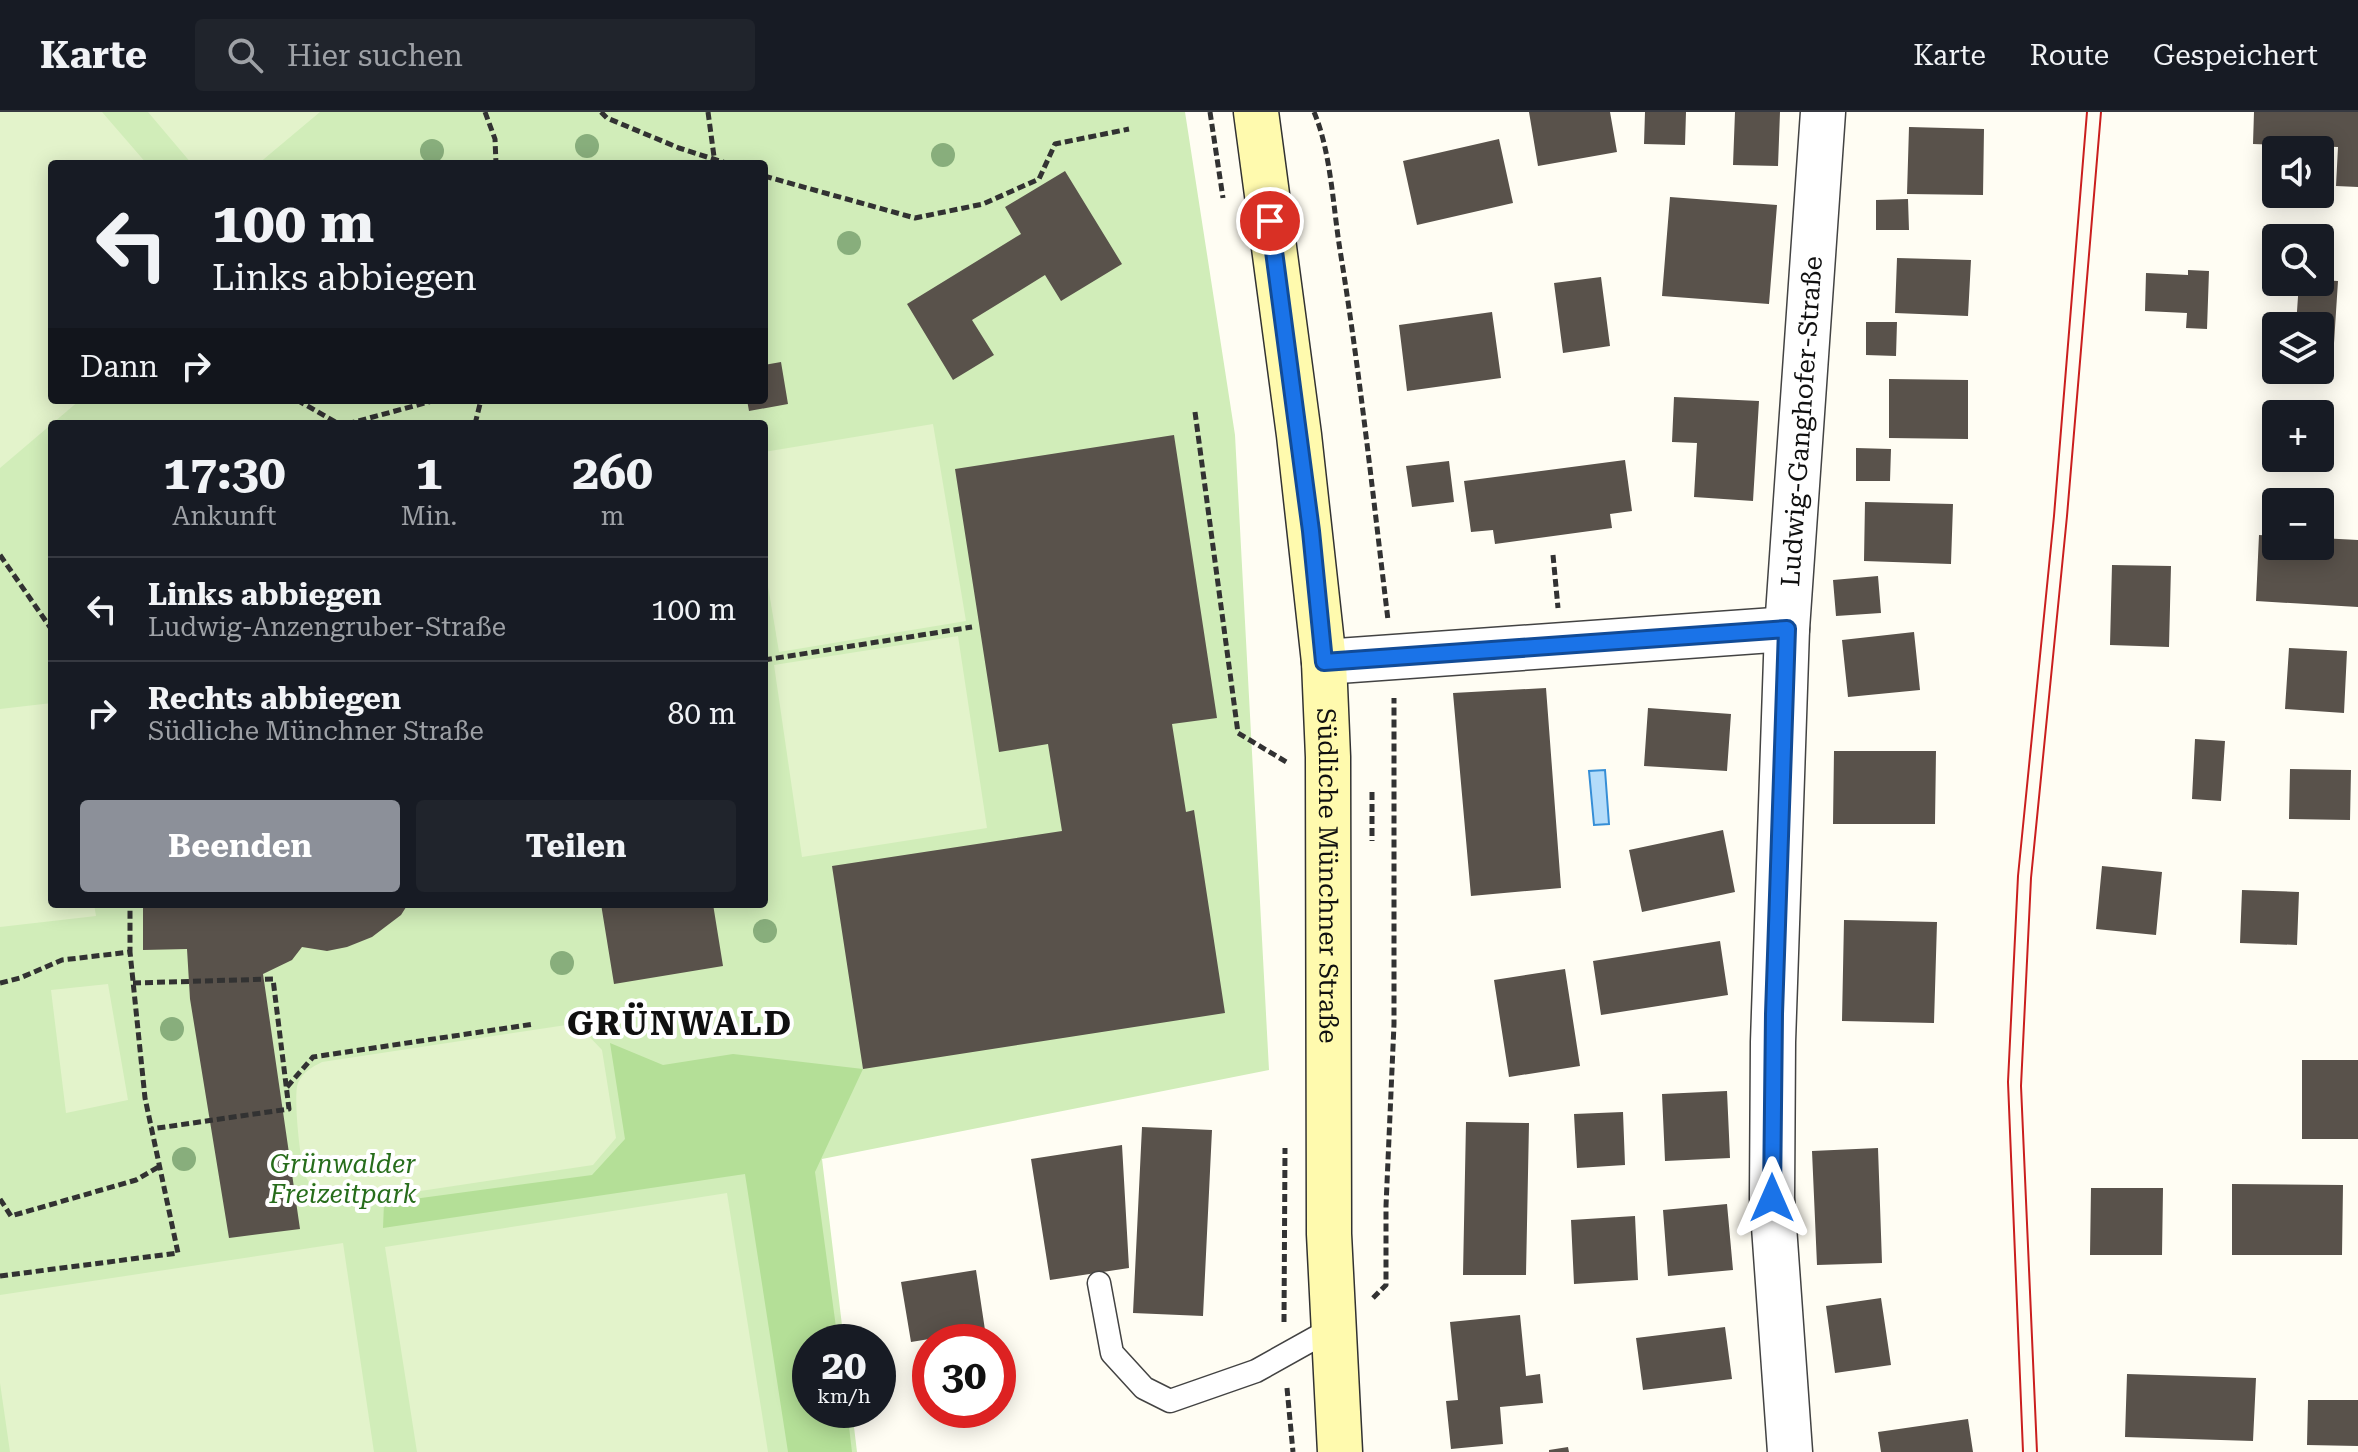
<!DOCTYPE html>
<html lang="de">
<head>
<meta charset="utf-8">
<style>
	body { margin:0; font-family:"Roboto Serif",serif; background:#20242c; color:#f1f3f6; height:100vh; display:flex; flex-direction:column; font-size:30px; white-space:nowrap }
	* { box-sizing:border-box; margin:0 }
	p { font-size:26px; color:#9ea1a6 }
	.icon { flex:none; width:44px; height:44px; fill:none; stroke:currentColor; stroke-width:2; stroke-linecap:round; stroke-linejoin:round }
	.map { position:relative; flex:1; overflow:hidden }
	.panel { position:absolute; left:48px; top:308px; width:720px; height:488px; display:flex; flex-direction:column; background:#171b24; border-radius:8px; box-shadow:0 4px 20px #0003 }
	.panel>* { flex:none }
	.banner { position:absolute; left:48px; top:48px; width:720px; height:244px; border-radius:8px; box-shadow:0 4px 20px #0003; background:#171b24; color:#f1f3f6; overflow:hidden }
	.fabs { position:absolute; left:2262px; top:24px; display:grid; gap:16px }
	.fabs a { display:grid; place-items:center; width:72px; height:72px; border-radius:8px; background:#171b24; box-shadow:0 4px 20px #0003; font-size:40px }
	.speed { position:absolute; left:792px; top:1212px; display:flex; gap:16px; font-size:40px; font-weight:700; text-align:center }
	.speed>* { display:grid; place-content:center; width:104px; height:104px; border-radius:50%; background:#171b24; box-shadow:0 4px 20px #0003; line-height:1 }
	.speed small { font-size:20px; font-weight:400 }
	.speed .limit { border:12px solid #d22; background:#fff; color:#111 }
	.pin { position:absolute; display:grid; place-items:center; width:68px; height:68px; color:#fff; margin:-34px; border:4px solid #fff; border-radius:50%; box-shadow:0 2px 8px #0007 }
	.me { position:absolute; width:88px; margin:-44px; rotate:0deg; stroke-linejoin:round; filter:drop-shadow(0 0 6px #0008) }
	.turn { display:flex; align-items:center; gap:28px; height:168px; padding:0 32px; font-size:36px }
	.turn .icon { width:104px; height:104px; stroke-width:2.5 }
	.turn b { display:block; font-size:56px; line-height:68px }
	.then { display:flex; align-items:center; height:76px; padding:0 32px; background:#0003; gap:16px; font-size:30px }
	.eta { display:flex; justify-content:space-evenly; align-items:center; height:136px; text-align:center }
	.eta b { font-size:48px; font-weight:700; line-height:56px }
	.action { display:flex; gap:16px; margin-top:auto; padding:16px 32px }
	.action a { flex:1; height:92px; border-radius:8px; background:#8c9099; color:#fff; font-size:32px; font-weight:700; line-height:92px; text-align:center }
	.action a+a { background:#20242c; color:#f1f3f6 }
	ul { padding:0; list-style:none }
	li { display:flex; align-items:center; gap:24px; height:104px; padding:0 32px; border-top:2px solid #363941 }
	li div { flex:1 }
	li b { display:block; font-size:30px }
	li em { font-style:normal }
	header { display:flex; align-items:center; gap:48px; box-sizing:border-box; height:112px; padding:0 40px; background:#171b24; border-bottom:2px solid #363941 }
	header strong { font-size:38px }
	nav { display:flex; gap:44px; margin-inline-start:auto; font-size:28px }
	.search { width:560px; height:72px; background:#20242c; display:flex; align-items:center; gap:20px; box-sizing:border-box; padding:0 28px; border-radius:8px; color:#9ea1a6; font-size:30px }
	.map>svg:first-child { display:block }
</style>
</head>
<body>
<header>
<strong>Karte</strong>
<div class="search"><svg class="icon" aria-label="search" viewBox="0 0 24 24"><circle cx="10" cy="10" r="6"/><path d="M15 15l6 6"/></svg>Hier suchen</div>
<nav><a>Karte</a><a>Route</a><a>Gespeichert</a></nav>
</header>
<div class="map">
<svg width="2358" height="1340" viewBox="0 0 2358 1340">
	<rect width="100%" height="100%" fill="#fffdf3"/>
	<path fill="#d1edb9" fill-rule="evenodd" d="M0,0h1185l50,323 34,635 -447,89 22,183h-34v68h42l5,42h-857zM52,52h712v236h-712zM52,312h712v480h-712z"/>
	<path fill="#b4df97" d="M610,931l53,22 70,-11 130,15 -48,103 23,170h-28v68h37l5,42h-64l-43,-278 -362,54 1,-25 208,-28 33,-36z"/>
	<path fill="#e3f3cb" d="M0,0h102l45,52h-95v236h28l-80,68z
		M148,0h172l-62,52h-66z
		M933,312l33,197 -187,31 -15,-90v-110z
		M958,524l29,192 -185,29 -28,-192z
		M52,591v201h42l2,12 -96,11v-218z
		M108,872l20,116 -62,13 -15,-123z
		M573,912l11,7 18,19 14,88 -23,27 -252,38c-13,-4 -29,-12 -35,-26 -6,-12 -13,-83 -8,-94 5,-11 14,-16 24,-21z
		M727,1081l41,259h-351l-32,-205z
		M343,1131l31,209h-364l-10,-69v-88z"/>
	<path fill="#b4dcfa" stroke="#368ed6" stroke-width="2" d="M1605,658l4,54 -15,1 -5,-54z"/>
	<path fill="#59524b" d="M1529,0h81l7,40 -79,14z
		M1645,0h41l-1,33 -41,-1z
		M1735,0h45l-2,54 -45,-1z
		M2254,0h104v75l-22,-1 2,-39 -85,-3z
		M1909,15l75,2 -1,66 -76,-1z
		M1499,27l14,64 -96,22 -14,-64z
		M1065,59l57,93 -61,37 -16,-26 -73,45 22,35 -41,25 -46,-76 114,-70 -16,-27z
		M1670,85l107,8 -8,99 -107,-8z
		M1908,87l1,31h-33v-30z
		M1897,146l74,2 -3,56 -73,-3z
		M2188,158l21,1 -2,58 -21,-1 1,-15 -42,-2 1,-38 42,2z
		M1601,165l9,69 -47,7 -9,-70z
		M2320,168l18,1 -4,62 -14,-1v-16h-24l3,-44z
		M1492,200l9,66 -94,13 -8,-66z
		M1866,210h31l-1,34 -30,-1z
		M781,250l7,42 -39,7 -2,-11h17v-35z
		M1889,267l79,1v59l-79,-1z
		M1674,285l85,4 -6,100 -59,-4 3,-54 -25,-1z
		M1174,323l43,283 -45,6 14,88 8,-2 31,203 -362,56 -31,-203 230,-35 -14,-87 -49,8 -44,-283z
		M1856,336l35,1 -1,32h-34z
		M1625,348l7,51 -22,3 2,14 -117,16 -2,-14 -22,2 -7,-51z
		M1449,349l5,41 -42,5 -6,-41z
		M1865,390l88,2 -2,60 -87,-3z
		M2259,423l17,1v10h44v-8l38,2v67l-102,-6z
		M2112,453l59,1 -2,81 -59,-2z
		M1878,464l3,37 -45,3 -3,-36z
		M1914,520l6,58 -72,7 -6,-57z
		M2289,536l58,3 -3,62 -59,-4z
		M1546,576l15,200 -90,8 -18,-203z
		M1648,596l83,6 -4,57 -83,-5z
		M2195,627l30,2 -4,60 -29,-2z
		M1834,639h102l-1,73h-102z
		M2290,657l61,1 -1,50 -61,-1z
		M1723,718l12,62 -93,20 -13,-62z
		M2102,754l60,6 -6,63 -60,-6z
		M2242,778l57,2 -2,53 -57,-2z
		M143,792h265l-7,11 -29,22 -25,10 -20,4 -25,-4 -10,13 -29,14 37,255 -71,9 -39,-239 -3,-50 -44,1z
		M601,792h112l10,62 -109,18z
		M1844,808l93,2 -3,101 -92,-2z
		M1720,829l8,54 -127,20 -8,-54z
		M1565,857l15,97 -71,11 -15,-97z
		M2302,948h56v79h-56z
		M1727,979l3,67 -65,3 -3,-67z
		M1623,1000l2,53 -48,3 -3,-54z
		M1466,1010l63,1 -3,152h-63z
		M1142,1015l70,3 -9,186 -70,-3z
		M1122,1033l7,123 -79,12 -19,-121z
		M1878,1036l4,115 -65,2 -5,-114z
		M2232,1072l111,1 -1,70h-110z
		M2091,1076h72l-1,67h-72z
		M1727,1092l6,66 -65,6 -5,-66z
		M1635,1104l3,64 -64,4 -3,-64z
		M976,1158l9,60 -74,12 -10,-60z
		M1881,1186l10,67 -56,8 -9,-67z
		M1520,1203l6,61 14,-2 3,29 -43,4 3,37 -52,5 -5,-48 12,-1 -8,-78z
		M1725,1215l7,52 -89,11 -7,-52z
		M2127,1262l129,4 -3,63 -128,-4z
		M2308,1288h50v46l-51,-1z
		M1968,1307l5,33h-92l-3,-20z
		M1568,1335l1,5h-20v-2z"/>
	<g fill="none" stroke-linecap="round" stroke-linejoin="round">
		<defs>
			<path id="lane" d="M1099,1171l13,70 32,35 26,13 86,-30 77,-43"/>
			<g id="street">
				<path d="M1324,550l463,-33"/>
				<path id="s1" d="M1790,1340l-18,-254 1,-156 14,-413 36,-517"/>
			</g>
			<g id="secondary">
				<path id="s2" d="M1256,0l43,323 25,227 4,95 1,477 11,218"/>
			</g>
		</defs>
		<use href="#lane" stroke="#434343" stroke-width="25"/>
		<use href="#street" stroke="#434343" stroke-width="47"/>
		<use href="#secondary" stroke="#323232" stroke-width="47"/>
		<path stroke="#323232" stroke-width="5" stroke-dasharray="8 4" stroke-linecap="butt" d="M485,0l10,27 1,25
			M601,0l6,6 72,30 50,16
			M708,0l7,52
			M1210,0l13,86
			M1314,0c17,40 19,95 26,138 20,123 33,246 48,370
			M764,64l151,42 68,-14 56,-25 16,-35 74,-15
			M297,288l42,24
			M1195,300l43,321 50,30
			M347,312l89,-24
			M475,312l6,-24
			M0,443l52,75
			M1553,443l5,53
			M764,548l208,-33
			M1372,680v49
			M0,871l20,-5 42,-18 68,-8v-48
			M133,871l140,-4 16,130 -138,20
			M287,975l26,-30 221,-33
			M0,1087l11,17 125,-36 24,-14
			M0,1164l178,-23 -33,-155 -15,-146
			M1373,1186l13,-13v-79l8,-182v-326
			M1284,1210l1,-174
			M1287,1276l6,64"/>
		<use href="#lane" stroke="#fff" stroke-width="22"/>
		<use href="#street" stroke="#fff" stroke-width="44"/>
		<use href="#secondary" stroke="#fffaae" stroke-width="44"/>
		<path stroke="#ca1e1e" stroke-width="2" d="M2023,1340l-15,-370 10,-206 36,-360 33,-404
			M2037,1340l-16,-366 10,-208 36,-362 34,-404"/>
	</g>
	<g fill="#88ae7c">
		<circle cx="587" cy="34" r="12"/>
		<circle cx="432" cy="39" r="12"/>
		<circle cx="943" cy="43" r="12"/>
		<circle cx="849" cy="131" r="12"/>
		<circle cx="765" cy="819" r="12"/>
		<circle cx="562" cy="851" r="12"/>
		<circle cx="172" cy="917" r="12"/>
		<circle cx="184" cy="1047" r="12"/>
	</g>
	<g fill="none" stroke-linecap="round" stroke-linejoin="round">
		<defs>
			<path id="route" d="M1270,109l41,310 13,131 463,-33 -13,385 -2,184"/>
		</defs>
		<use href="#route" stroke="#114b97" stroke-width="20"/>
		<use href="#route" stroke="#1a73e8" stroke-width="14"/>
	</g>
	<g text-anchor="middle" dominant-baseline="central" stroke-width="8" stroke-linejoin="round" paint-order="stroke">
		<g font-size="26" fill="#101010" stroke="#fff">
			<text stroke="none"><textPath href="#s1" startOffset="1032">Ludwig-Ganghofer-Straße</textPath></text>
			<text stroke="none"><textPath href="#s2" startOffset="768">Südliche Münchner Straße</textPath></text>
		</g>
		<g font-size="26" font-style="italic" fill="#276d1b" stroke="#fff">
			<text x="343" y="1052">Grünwalder<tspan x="343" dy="30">Freizeitpark</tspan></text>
		</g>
		<g font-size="34" font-weight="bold" letter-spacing="2" fill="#101010" stroke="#fff">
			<text x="680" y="911">GRÜNWALD</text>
		</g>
	</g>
</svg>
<div class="fabs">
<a><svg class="icon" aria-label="sound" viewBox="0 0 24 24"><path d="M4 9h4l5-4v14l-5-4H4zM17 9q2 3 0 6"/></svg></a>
<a><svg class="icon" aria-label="search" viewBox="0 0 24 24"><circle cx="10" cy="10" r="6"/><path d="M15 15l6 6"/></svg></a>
<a><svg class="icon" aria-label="layers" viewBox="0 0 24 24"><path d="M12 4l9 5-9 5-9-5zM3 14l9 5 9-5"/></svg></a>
<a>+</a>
<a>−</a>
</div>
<div class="speed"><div>20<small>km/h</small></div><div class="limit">30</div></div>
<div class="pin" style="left:1270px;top:109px;background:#d93025"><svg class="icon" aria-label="arrive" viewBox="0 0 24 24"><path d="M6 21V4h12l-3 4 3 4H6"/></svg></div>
<svg class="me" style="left:1772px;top:1086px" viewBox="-20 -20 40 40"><path d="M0-17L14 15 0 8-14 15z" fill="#1a73e8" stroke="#fff" stroke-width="4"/></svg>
<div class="banner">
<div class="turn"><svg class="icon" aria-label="left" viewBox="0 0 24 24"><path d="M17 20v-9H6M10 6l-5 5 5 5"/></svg><div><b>100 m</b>Links abbiegen</div></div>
<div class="then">Dann<svg class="icon" aria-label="right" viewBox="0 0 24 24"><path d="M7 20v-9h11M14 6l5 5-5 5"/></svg></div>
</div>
<section class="panel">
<div class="eta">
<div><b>17:30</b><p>Ankunft</p></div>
<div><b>1</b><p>Min.</p></div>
<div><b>260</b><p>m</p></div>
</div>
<ul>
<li><svg class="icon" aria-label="left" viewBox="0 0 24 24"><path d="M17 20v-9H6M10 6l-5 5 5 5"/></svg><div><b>Links abbiegen</b><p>Ludwig-Anzengruber-Straße</p></div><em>100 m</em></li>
<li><svg class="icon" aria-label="right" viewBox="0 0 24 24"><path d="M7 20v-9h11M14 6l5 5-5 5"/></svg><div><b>Rechts abbiegen</b><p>Südliche Münchner Straße</p></div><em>80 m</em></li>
</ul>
<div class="action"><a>Beenden</a><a>Teilen</a></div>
</section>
</div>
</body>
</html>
